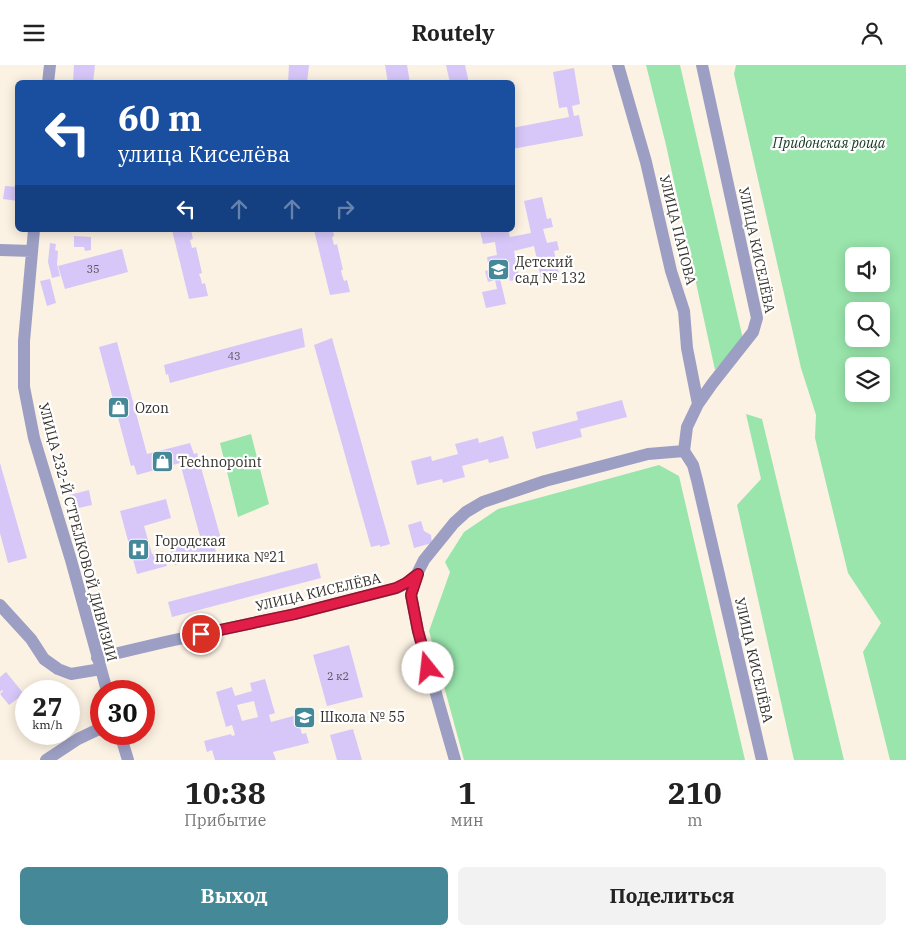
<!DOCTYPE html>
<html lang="ru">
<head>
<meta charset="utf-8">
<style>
	body { margin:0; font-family:"IBM Plex Serif",serif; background:#f2f2f2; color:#222; height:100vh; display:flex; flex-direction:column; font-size:19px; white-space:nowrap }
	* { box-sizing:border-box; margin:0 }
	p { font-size:16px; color:#767676 }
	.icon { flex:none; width:28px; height:28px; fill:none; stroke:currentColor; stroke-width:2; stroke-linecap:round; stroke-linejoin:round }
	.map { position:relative; height:695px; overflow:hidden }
	.side { display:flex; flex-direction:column; background:#fff; flex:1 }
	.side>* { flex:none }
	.top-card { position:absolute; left:15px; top:15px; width:500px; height:152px; border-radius:8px; box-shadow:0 2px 12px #0003; background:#1a4fa0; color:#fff; overflow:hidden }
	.controls { position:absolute; left:845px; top:182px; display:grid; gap:10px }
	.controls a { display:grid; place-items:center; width:45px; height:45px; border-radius:8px; background:#fff; box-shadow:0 2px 12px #0003; font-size:25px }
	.speed { position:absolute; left:15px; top:615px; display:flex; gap:10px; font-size:25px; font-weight:700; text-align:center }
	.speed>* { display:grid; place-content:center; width:65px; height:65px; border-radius:50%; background:#fff; box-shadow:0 2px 12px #0003; line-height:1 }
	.speed small { font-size:12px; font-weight:400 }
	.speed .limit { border:8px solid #d22; background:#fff; color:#111 }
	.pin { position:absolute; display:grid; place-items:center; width:42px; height:42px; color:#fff; margin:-21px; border:2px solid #fff; border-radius:50%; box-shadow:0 1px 5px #0007 }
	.me { position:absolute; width:55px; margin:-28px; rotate:344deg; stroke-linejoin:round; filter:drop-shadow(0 0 4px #0008) }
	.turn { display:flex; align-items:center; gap:18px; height:105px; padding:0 20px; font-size:22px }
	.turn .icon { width:65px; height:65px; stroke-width:2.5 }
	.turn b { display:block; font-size:35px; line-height:42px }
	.lanes { display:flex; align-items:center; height:48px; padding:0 20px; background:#0003; justify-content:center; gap:25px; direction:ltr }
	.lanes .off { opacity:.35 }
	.eta { display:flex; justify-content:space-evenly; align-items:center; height:85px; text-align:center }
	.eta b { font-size:30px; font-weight:700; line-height:35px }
	.action { display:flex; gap:10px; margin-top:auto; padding:10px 20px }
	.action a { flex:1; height:58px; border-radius:8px; background:#458898; color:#fff; font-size:20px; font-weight:700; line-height:58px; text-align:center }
	.action a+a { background:#f2f2f2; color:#222 }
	header { display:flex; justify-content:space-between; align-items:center; height:65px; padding:0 20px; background:#fff; font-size:22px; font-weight:700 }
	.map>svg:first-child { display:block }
</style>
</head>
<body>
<header><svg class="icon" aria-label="menu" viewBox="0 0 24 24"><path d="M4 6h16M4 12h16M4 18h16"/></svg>Routely<svg class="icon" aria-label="person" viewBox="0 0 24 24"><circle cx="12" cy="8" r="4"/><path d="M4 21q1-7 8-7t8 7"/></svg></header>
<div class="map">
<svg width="906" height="695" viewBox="0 0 906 695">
	<rect width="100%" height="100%" fill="#fcf2e3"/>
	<path fill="#99e5ac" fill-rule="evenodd" d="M646,0h34l63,274 -28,31 -49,-225z
		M736,0h170v695h-16l-27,-108 18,-29 -33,-50 -33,-135 1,-23 -15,-47 -67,-294zM854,191h27v28h-27zM854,246h27v28h-27zM854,301h27v28h-27z
		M746,349l16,5 82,341h-50l-57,-255 24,-26z
		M251,369l18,70 -31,13 -18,-74z
		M659,400l20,11 66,284h-281l-35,-129 21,-59 -5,-10 19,-30 34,-23z"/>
	<path fill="#d6c7f8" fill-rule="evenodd" d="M74,0h21l-2,18h-20z
		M289,0h20l-2,18h-19z
		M385,0h22l3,18h-22z
		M446,0h19l4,18h-19z
		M574,3l6,36 -8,2 2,10 5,-1 4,21 -71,13v-21l57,-11 -2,-10 -8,1 -6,-36z
		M5,121l13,1v14l-15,-2z
		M542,132l5,22 4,-1 2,9 -10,2 4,14 10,-2 2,9 -5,1 5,23 -18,4 -7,-32 -20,5 6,28 -10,2 -1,-4 -9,2 6,25 -20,4 -4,-16 15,-3 -2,-9 -7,2 -3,-11 4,-1 -2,-13 10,-2 -2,-13 -12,2 -3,-13 -5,1v-2h33l2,7 21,-4 -7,-32z
		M172,165h19l2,9 -3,1 2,8 4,-1 6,26 -3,1 2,5 1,5 3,-1 3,13 -19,3z
		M314,165h19l1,6 -2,1 2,8 3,-1 6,26h-2l1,5 2,6 3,-1 3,12 -20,3z
		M74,171l17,1v13l-6,1 -1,-4h-10z
		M50,178l6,1 -1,6 3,1 -1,13 3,12 -8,2 -4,-16z
		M122,184l6,23 -63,17 -7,-23z
		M50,214l6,24 -9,3 -7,-25z
		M302,263l3,19 -135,36 -2,-9 -2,1 -2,-10z
		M332,273l58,206 -10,3v-2l-9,2 -57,-202z
		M117,277l30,112 43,-11 4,11 3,-1 26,93 -8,2 1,5 -41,12 -2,-5 -7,2 1,4 -30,8 -17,-63 46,-12 5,19 -27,8 8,28 11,-3 1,3 7,-2 -1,-4 31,-8 -21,-77 -43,12 -3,-10 -3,1 -32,-119z
		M622,335l5,17 -47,12 2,8 -46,12 -4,-17 46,-12 -2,-8z
		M503,371l6,22 -20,5 -1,-4 -26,7 3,11 -22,6 -1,-4 -25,6 -6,-24 20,-5 1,5 26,-7 -3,-10 23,-6 1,5z
		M0,398l27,95 -19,5 -8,-30z
		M89,425l3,15 -13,3 -4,-2 -6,-11z
		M421,456l3,10 7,4 1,8 -18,5 -6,-23z
		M317,498l4,15 -149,39 -4,-15z
		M349,580l14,52 -36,9 -14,-51z
		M6,607l18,22 -15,11 -9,-11 3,-3 -1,-1 -2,2v-15z
		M265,614l10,34 -6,2 2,7 30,-8 3,11 -4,2 2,7 4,-1 3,10 -36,9 3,8h-61l-3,-10 -5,2 -3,-11 27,-7 1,2 3,-1 -3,-10 -6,2 -10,-35 16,-5 3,9 17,-5 -2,-8zM254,636l4,16 -16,4 -5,-16z
		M353,664l9,31h-25l-7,-25z
		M36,669h17l-10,8z"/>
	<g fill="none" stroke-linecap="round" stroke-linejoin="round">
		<path stroke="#9c9fc3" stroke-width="12" d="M618,0l28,97 25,109 13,40 3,37 11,56
			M702,0l55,253 -4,14 -41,52 -14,20 -11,23 -3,24 9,14 4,15 65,280
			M48,18l2,-18
			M34,165l-10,111v46l10,51 37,122 36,131
			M0,185l32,1
			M417,509l-6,21 7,36 37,129
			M0,540l31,34 13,20 14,10 13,5 30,-5
			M97,593l68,-16 130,-28 102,-26 10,-5 10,-9 7,-14 30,-37 12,-11 17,-10 62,-21 103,-27 36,-3
			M120,669l8,26
			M46,695l32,-21 23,-11"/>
	</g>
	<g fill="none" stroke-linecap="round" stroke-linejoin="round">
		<defs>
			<path id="route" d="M201,569l94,-20 101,-26 10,-5 12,-9 -7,21 7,36 10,37"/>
		</defs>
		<use href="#route" stroke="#92132f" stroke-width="12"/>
		<use href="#route" stroke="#e11d48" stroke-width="9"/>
	</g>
	<defs>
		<symbol id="school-square" viewBox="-11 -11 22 22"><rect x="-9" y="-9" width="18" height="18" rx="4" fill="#458898" stroke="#fff"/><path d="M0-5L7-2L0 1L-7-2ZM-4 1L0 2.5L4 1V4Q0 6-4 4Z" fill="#fff"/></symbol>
		<symbol id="shop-square" viewBox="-11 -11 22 22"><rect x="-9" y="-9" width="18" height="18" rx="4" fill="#458898" stroke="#fff"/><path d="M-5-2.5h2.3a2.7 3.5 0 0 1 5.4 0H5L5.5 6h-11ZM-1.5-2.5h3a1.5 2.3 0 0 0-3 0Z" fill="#fff"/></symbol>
		<symbol id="hospital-square" viewBox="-11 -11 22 22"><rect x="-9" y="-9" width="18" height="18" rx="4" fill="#458898" stroke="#fff"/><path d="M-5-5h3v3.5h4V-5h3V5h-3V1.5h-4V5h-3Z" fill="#fff"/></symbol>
	</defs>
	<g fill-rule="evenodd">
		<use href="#school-square" x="486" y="192" width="25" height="25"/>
		<use href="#shop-square" x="106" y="330" width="25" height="25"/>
		<use href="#shop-square" x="150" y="384" width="25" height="25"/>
		<use href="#hospital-square" x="126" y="472" width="25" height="25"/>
		<use href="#school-square" x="292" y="640" width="25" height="25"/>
	</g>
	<g text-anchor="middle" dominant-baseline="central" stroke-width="4.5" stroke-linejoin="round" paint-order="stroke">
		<g font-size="11" fill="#5d565e">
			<text x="93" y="204">35</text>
			<text x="234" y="291">43</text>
			<text x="338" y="611">2 к2</text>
		</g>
		<g font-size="14" font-style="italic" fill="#153720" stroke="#fff">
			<text x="829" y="78">Придонская роща</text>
		</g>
		<g font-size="14" fill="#35312b" stroke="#fff">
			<text transform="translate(678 165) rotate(76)">УЛИЦА ПАПОВА</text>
			<text transform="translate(757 185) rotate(78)">УЛИЦА КИСЕЛЁВА</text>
			<text transform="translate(78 467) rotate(75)">УЛИЦА 232-Й СТРЕЛКОВОЙ ДИВИЗИИ</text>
			<text transform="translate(318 527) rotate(-13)">УЛИЦА КИСЕЛЁВА</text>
			<text transform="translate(754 595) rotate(77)">УЛИЦА КИСЕЛЁВА</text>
		</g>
		<g font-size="14" fill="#35312b" stroke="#fff" text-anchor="start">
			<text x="515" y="197">Детский<tspan x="515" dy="16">сад № 132</tspan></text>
			<text x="135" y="343">Ozon</text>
			<text x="178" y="397">Technopoint</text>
			<text x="155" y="476">Городская<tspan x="155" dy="16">поликлиника №21</tspan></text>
			<text x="320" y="652">Школа № 55</text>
		</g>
	</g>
</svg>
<div class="controls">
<a><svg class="icon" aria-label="sound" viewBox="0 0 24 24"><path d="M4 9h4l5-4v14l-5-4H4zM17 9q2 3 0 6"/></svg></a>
<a><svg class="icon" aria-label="search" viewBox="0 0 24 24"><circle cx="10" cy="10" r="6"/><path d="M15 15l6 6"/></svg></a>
<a><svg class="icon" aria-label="layers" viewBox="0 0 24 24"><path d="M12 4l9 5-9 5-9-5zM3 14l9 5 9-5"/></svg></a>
</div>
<div class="speed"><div>27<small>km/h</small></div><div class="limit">30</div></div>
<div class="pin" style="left:201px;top:569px;background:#d93025"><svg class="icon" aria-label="arrive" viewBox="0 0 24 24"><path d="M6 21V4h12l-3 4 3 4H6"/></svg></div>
<svg class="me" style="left:428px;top:603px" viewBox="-20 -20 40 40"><circle r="19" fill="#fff"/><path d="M0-13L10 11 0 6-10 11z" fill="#e11d48"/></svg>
<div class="top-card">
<div class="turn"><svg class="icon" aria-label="left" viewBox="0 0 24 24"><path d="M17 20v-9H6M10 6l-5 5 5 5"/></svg><div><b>60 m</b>улица Киселёва</div></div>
<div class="lanes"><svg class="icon" aria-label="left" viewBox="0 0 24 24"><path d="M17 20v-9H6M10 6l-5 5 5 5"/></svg><svg class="icon off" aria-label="ahead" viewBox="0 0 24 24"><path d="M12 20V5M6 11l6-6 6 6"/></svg><svg class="icon off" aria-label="ahead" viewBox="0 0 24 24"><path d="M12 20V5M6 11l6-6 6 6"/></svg><svg class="icon off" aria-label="right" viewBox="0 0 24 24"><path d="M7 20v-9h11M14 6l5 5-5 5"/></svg></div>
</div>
</div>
<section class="side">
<div class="eta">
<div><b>10:38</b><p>Прибытие</p></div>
<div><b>1</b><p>мин</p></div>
<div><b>210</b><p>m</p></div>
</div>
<div class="action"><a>Выход</a><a>Поделиться</a></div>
</section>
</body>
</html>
